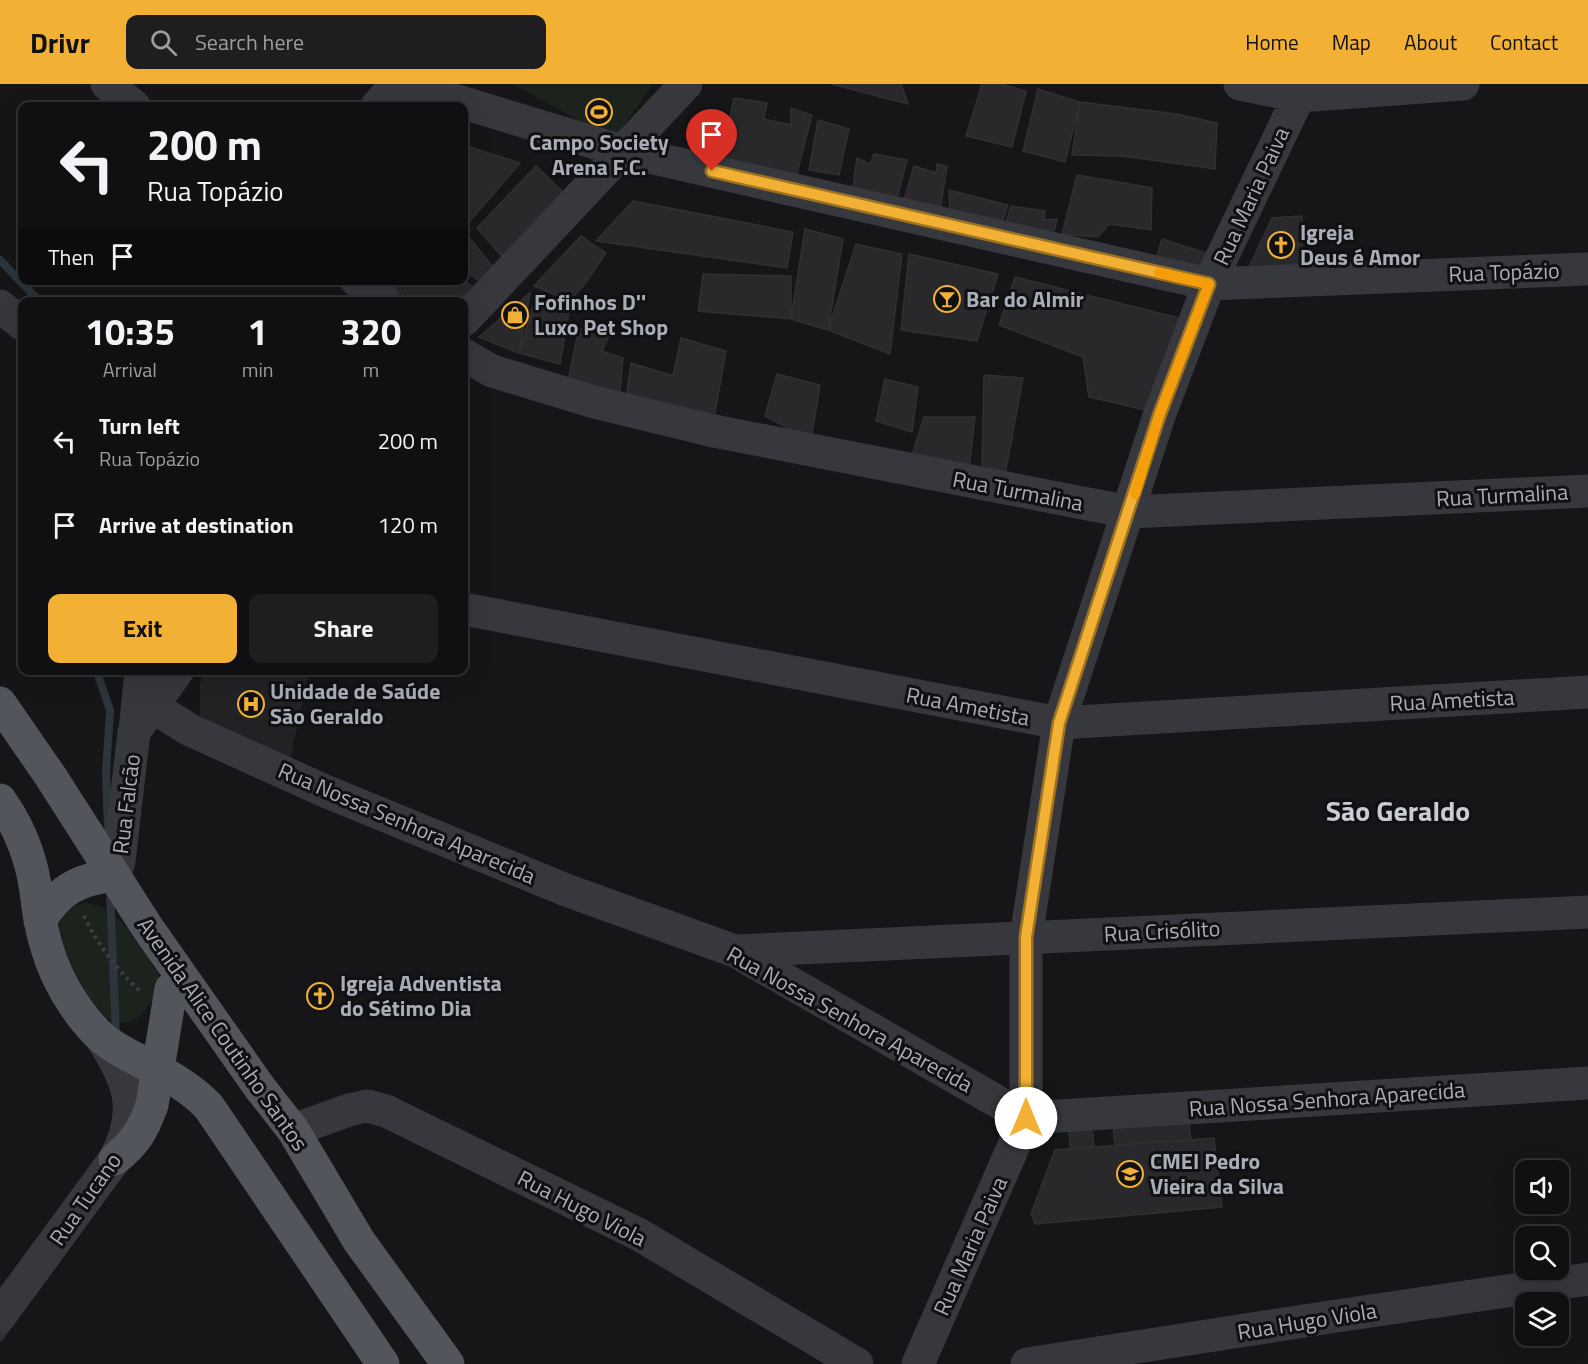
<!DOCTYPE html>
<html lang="en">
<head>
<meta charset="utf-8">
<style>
	body { margin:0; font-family:"Titillium Web",sans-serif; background:#1e1e20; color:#f1f3f6; height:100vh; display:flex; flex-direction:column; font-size:22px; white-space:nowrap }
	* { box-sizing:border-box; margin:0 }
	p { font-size:20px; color:#9c9d9f }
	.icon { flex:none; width:33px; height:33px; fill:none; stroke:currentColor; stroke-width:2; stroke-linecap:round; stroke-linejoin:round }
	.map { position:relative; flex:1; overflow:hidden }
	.sheet { position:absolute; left:18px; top:213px; width:450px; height:378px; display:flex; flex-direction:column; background:#101012; border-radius:12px; box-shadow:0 6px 24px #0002,0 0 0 2px #303032 }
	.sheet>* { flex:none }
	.banner { position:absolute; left:18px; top:18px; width:450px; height:183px; border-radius:12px; box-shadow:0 6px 24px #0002,0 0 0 2px #303032; background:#101012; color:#f1f3f6; overflow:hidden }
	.buttons { position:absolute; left:1515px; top:1076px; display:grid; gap:12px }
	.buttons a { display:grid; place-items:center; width:54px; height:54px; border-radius:12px; background:#101012; box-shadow:0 6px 24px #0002,0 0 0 2px #303032; font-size:30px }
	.pin { position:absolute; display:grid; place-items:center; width:51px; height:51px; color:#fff; margin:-62px -26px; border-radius:50% 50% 50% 0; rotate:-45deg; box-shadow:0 0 6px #0007 }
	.pin .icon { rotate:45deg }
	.me { position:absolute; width:66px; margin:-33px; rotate:0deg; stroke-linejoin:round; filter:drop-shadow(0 0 4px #0008) }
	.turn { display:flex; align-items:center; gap:21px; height:126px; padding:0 30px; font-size:27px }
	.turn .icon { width:78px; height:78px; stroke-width:2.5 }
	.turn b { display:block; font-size:42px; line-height:51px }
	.then { display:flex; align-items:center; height:57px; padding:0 30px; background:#0003; gap:12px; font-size:22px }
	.eta { display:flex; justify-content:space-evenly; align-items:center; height:102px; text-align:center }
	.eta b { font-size:36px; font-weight:700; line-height:42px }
	.button { display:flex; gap:12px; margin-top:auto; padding:12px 30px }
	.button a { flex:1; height:69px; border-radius:12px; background:#f2b134; color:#111; font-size:24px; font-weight:700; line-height:69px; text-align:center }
	.button a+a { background:#1e1e20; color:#f1f3f6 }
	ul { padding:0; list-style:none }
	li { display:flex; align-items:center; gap:18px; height:84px; padding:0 30px }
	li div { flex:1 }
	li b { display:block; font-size:22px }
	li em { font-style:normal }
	header { display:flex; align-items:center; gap:36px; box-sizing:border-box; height:84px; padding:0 30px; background:#f2b134; color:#111 }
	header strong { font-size:28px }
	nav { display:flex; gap:33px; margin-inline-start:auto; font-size:21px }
	.search { width:420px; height:54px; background:#1e1e20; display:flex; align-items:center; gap:15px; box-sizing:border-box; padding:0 21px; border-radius:12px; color:#9c9d9f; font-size:22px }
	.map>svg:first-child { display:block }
</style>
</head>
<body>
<header>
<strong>Drivr</strong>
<div class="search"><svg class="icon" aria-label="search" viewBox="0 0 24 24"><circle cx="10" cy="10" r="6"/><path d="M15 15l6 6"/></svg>Search here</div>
<nav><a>Home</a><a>Map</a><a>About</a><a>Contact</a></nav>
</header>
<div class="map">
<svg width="1588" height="1280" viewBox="0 0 1588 1280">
	<rect width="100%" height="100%" fill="#161618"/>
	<path fill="#222225" d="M204,587h105l-19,89 -90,-35v-42z"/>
	<path fill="#1c231d" d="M513,0h140l-39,56z
		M84,819c34,1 58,45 74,71 4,13 -3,24 -11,34 -20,28 -48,11 -63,-12 -6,-9 -9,-20 -14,-30 -5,-12 -13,-26 -11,-40 2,-13 13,-20 25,-23z"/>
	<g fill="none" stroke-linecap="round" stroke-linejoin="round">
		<path stroke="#2c353c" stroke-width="8" d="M0,176l40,42
			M96,586l14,40 -4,63 2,57
			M110,806l6,146
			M0,1253l10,-14"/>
	</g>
	<path fill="#29292c" stroke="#303034" stroke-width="1.5" d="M831,0h70l7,20z
		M982,0h19l25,7 -14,56 -46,-11z
		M1038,5l42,13 -15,60 -42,-11z
		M734,14l33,5 -3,16 27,6v-17l21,7 -16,62 -75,-16z
		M1080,18l97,12 40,9 -2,46 -93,-13 -50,-1z
		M818,36l31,9 -10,46 -30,-5z
		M464,61l56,18 -50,58 -6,-6z
		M874,70l33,6 -11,43 -44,-8 5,-37 13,6z
		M937,80l10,2 -8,50 -38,-7 13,-43 22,7z
		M536,82l31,30 -61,65 -29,-33z
		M1077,91l75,13 -1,42 -42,-6 -11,13 -36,-3z
		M949,106l59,15 -9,27 -49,-8z
		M633,117l160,31 -6,36 -191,-27z
		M1011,122l34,5 -1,9 13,-1 -5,21 -49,-8z
		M1302,132v56l-58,6 28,-60z
		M805,145l38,10 -15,91 -37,-11z
		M464,147l29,36 -8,18 -21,-15z
		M581,152l25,17 -20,29 -16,19 -36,-15z
		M1162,155l50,16 -9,22 -48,-14z
		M856,160l46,10 -12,100 -62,-24z
		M909,170l89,20 -21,67 -76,-11z
		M703,190l88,2v43l-93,-8z
		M1015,193l168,42 -38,91 -56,-13 -6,-40 -84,-32z
		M384,196h79l14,10 -13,12h-52z
		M530,209l-11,60 -40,-16z
		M535,216l34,11 -9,53 -41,-11z
		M579,244l30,8 -7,15 21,7 -3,34 -52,-11z
		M681,254l45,13 -12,67 -88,-20 5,-35 42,13z
		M777,290l43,11 -9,55 -46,-24z
		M984,291l39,3 -18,97 -23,-6z
		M885,295l33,8 -6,45 -36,-11z
		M924,333h51l-6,52 -57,-14z
		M1188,1034l3,22 -76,5 -2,-20z
		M1092,1043l2,20 -24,2 -1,-21z
		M1214,1054l8,69 -187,17 -4,-10 24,-64z"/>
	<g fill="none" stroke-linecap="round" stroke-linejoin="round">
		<path stroke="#3d3f44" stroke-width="4" stroke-dasharray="3 4.5" stroke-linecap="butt" d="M84,832c14,29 32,53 56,75"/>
		<path stroke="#37383d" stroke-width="33" d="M107,0l27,22
			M401,0l221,67 587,133 379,-15
			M1240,0l59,12 164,-12
			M377,22l19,-22
			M356,196l29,22
			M0,222l22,18
			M464,236l222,-236
			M464,271l28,16 102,31 120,29 415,81 459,-21
			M464,525l595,114 529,-31
			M153,623l37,23 135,61 241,99 169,61 291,167 562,-35
			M135,647l6,-61
			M115,792l4,-15 15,-129 44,-62
			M735,867l853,-39
			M293,1046l56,-20 18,-4 19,5 252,123 219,130
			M0,1232l115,-157c26,-50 14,-77 -14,-122
			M918,1280l108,-246v-181l33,-214 100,-307 50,-132 90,-188
			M1027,1280l303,-47 258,-38"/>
		<path stroke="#53555c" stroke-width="33" d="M0,619l51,74 96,150 113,161 33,42 66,111 89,123
			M0,716c15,21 26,45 32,70 4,16 5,33 8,49 5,28 16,58 31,81 12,19 27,38 47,49 32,19 65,30 91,58l174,257
			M40,837c17,-30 41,-44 75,-45
			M115,1075c21,-17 28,-29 37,-54l19,-116"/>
	</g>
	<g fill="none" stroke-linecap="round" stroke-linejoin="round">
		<defs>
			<path id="route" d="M712,87l497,113 -50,132 -100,307 -33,214v181"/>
		</defs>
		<use href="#route" stroke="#9d7322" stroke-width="15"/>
		<use href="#route" stroke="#f2b134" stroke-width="10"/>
		<path stroke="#f59e0b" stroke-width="10" d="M1135,410l24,-78 50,-132 -50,-11"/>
	</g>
	<defs>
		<symbol id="stadium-ring" viewBox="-11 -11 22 22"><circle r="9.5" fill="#111113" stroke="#f2b134" stroke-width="1.5"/><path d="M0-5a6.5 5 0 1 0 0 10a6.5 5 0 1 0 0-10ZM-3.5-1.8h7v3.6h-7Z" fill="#f2b134"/></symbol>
		<symbol id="church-ring" viewBox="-11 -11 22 22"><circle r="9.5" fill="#111113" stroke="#f2b134" stroke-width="1.5"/><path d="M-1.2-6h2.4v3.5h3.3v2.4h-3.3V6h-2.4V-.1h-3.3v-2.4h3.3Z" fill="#f2b134"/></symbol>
		<symbol id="bar-ring" viewBox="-11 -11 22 22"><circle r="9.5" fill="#111113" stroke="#f2b134" stroke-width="1.5"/><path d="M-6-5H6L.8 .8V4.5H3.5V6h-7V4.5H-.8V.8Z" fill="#f2b134"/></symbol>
		<symbol id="shop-ring" viewBox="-11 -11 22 22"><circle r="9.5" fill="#111113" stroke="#f2b134" stroke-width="1.5"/><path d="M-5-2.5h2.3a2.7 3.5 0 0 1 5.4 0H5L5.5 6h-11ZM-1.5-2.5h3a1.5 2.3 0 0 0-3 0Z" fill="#f2b134"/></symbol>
		<symbol id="hospital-ring" viewBox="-11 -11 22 22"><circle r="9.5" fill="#111113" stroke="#f2b134" stroke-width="1.5"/><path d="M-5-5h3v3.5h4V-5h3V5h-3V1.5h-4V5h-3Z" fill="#f2b134"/></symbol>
		<symbol id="school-ring" viewBox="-11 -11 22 22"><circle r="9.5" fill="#111113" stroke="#f2b134" stroke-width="1.5"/><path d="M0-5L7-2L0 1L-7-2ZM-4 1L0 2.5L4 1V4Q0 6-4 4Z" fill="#f2b134"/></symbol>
	</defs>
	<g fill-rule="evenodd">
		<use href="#stadium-ring" x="584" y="13" width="30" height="30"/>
		<use href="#church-ring" x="1266" y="146" width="30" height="30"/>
		<use href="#bar-ring" x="932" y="200" width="30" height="30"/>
		<use href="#shop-ring" x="500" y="216" width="30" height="30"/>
		<use href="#hospital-ring" x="236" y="605" width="30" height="30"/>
		<use href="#church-ring" x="305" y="897" width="30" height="30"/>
		<use href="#school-ring" x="1115" y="1075" width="30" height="30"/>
	</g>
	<g text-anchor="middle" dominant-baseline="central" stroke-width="6" stroke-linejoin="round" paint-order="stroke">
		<g font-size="22" font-weight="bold" fill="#a8adb8" stroke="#111113" text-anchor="start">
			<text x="599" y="58" text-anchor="middle">Campo Society<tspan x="599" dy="25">Arena F.C.</tspan></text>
			<text x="1300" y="148">Igreja<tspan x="1300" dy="25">Deus é Amor</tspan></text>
			<text x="966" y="215">Bar do Almir</text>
			<text x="534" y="218">Fofinhos D''<tspan x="534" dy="25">Luxo Pet Shop</tspan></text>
			<text x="270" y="607">Unidade de Saúde<tspan x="270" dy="25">São Geraldo</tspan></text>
			<text x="340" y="899">Igreja Adventista<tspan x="340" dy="25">do Sétimo Dia</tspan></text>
			<text x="1150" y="1077">CMEI Pedro<tspan x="1150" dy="25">Vieira da Silva</tspan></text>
		</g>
		<g font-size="22" fill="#a8adb8" stroke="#111113">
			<text transform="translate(1251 112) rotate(-65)">Rua Maria Paiva</text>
			<text transform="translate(1504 188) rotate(-2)">Rua Topázio</text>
			<text transform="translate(1018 407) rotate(11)">Rua Turmalina</text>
			<text transform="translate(1502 411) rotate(-3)">Rua Turmalina</text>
			<text transform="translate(1452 616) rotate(-3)">Rua Ametista</text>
			<text transform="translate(968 622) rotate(11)">Rua Ametista</text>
			<text transform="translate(126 720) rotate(-83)">Rua Falcão</text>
			<text transform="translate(407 739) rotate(23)">Rua Nossa Senhora Aparecida</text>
			<text transform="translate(1162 847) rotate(-3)">Rua Crisólito</text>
			<text transform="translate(850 935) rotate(29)">Rua Nossa Senhora Aparecida</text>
			<text transform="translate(223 950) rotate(55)">Avenida Alice Coutinho Santos</text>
			<text transform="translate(1327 1015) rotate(-4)">Rua Nossa Senhora Aparecida</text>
			<text transform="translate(85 1115) rotate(-55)">Rua Tucano</text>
			<text transform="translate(582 1124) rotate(27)">Rua Hugo Viola</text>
			<text transform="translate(970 1162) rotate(-66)">Rua Maria Paiva</text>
			<text transform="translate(1307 1237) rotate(-9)">Rua Hugo Viola</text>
		</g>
		<g font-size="28" font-weight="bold" fill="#c9ccd4" stroke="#111113">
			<text x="1398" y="726">São Geraldo</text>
		</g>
	</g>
</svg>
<div class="buttons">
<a><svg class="icon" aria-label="sound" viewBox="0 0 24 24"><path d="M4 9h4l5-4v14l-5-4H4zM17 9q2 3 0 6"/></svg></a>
<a><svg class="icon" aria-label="search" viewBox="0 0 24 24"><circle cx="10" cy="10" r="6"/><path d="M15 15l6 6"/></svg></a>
<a><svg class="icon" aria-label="layers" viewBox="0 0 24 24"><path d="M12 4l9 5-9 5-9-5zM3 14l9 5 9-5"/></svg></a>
</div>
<div class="pin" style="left:712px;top:87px;background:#d93025"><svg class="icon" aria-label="arrive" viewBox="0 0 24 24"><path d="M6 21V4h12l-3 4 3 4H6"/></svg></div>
<svg class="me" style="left:1026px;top:1034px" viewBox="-20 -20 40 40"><circle r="19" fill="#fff"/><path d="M0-13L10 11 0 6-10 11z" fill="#f2b134"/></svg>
<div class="banner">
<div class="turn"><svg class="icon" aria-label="left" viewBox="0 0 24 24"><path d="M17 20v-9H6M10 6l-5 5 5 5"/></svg><div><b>200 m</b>Rua Topázio</div></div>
<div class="then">Then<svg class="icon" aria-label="arrive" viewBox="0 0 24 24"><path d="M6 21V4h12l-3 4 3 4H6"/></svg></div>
</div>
<section class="sheet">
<div class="eta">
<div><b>10:35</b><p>Arrival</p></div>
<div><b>1</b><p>min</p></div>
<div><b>320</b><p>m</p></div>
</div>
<ul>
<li><svg class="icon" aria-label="left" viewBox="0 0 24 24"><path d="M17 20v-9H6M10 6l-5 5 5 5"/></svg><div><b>Turn left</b><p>Rua Topázio</p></div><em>200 m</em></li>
<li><svg class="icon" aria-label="arrive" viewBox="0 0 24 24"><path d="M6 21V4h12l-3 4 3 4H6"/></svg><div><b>Arrive at destination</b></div><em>120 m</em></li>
</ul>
<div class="button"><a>Exit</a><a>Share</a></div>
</section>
</div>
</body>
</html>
